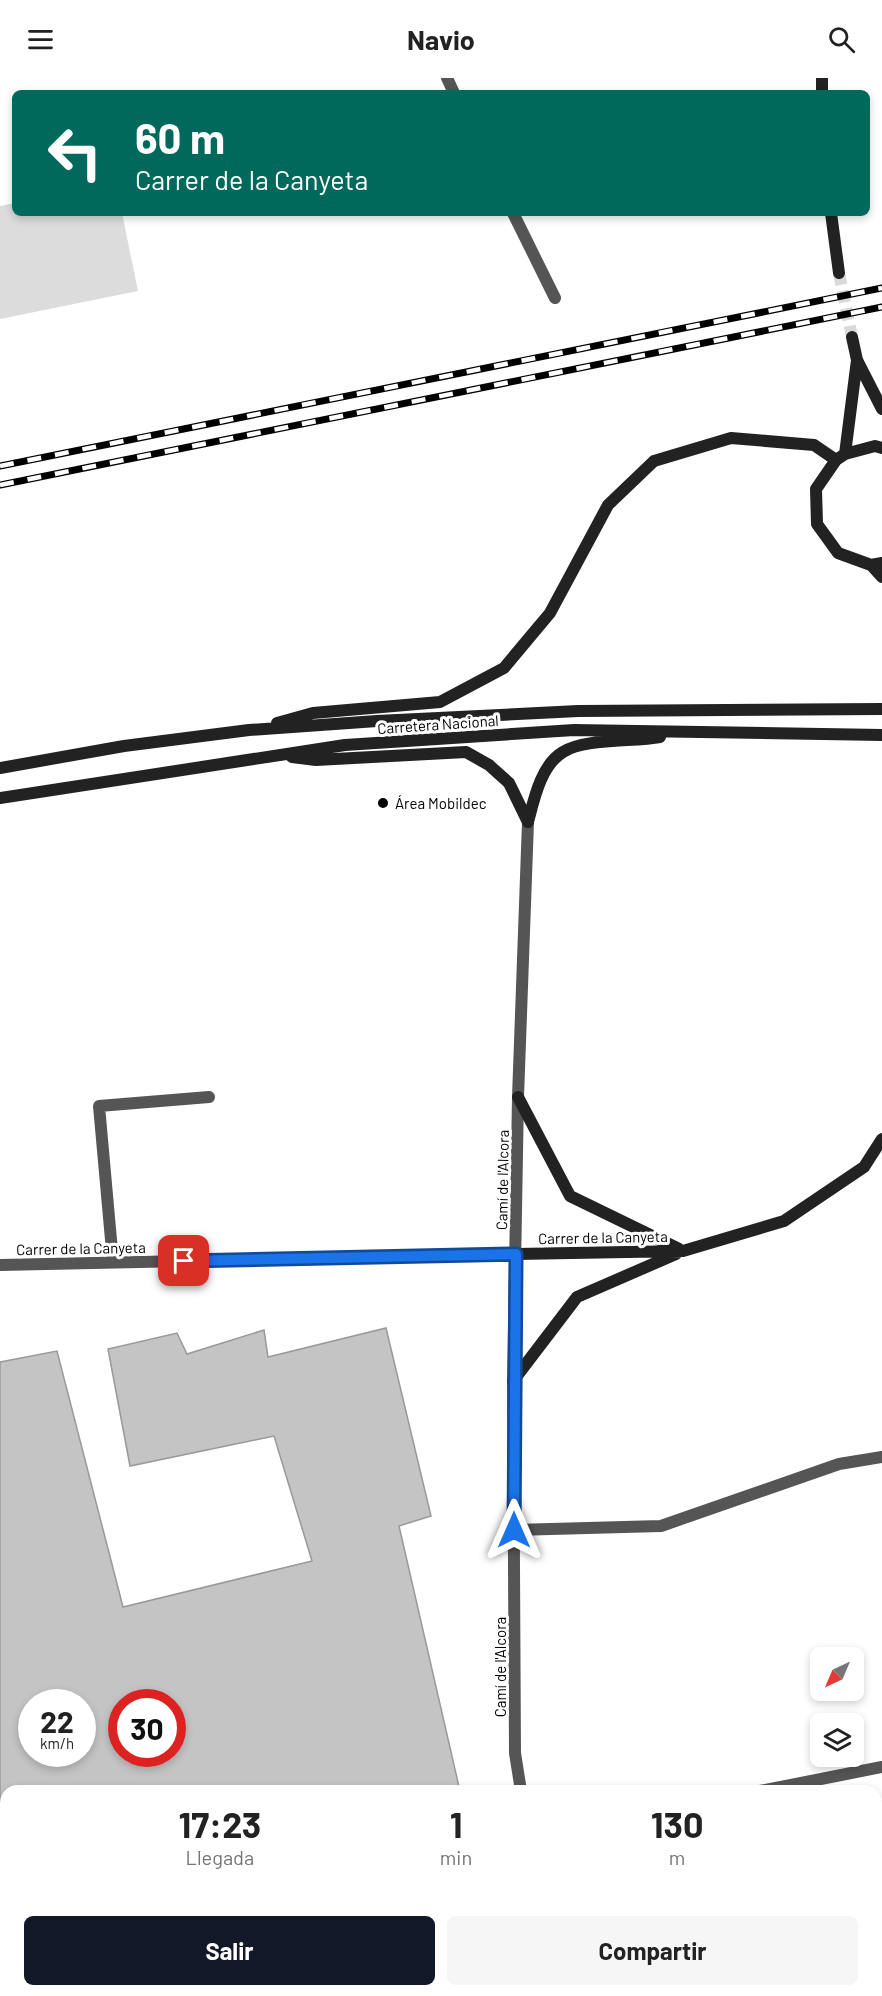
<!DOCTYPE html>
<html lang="es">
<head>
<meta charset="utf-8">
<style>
	body { margin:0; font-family:Barlow,sans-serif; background:#f6f6f6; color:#222; height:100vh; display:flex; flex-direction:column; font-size:22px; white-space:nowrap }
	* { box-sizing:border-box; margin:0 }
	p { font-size:20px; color:#767676 }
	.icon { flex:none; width:33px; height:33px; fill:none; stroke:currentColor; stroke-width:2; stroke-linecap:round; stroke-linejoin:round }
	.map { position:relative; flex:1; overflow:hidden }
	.details { position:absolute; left:0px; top:1707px; width:882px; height:212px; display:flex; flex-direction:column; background:#fff; border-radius:18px 18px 0 0; box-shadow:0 3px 9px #0003 }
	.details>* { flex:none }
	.guide { position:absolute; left:12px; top:12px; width:858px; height:126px; border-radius:9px; box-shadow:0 3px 9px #0003; background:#00695c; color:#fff; overflow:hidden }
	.needle { width:39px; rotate:224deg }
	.tools { position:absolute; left:810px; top:1569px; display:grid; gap:12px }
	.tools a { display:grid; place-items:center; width:54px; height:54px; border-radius:9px; background:#fff; box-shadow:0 3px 9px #0003; font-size:30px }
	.speed { position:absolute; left:18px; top:1611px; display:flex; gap:12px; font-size:30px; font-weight:700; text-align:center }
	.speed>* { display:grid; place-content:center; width:78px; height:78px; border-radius:50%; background:#fff; box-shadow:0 3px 9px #0003; line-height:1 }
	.speed small { font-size:15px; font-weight:400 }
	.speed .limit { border:9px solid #d22; background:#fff; color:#111 }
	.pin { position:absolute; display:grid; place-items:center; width:51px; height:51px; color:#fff; margin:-26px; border-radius:12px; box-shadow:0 3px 9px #0006 }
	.me { position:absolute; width:66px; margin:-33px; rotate:0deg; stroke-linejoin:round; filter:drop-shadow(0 0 4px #0008) }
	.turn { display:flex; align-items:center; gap:21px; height:126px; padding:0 24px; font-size:27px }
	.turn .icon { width:78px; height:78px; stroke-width:2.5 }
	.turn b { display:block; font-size:42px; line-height:51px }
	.eta { display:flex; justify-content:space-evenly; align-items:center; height:102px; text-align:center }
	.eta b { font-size:36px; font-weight:700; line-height:42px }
	.button { display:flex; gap:12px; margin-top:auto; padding:12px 24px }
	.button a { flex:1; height:69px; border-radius:9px; background:#111827; color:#fff; font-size:24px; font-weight:700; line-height:69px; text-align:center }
	.button a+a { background:#f6f6f6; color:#222 }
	header { display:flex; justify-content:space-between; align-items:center; height:78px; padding:0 24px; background:#fff; font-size:27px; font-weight:700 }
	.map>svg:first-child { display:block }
</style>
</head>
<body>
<header><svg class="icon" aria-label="menu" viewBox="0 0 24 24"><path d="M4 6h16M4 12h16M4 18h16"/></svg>Navio<svg class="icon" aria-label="search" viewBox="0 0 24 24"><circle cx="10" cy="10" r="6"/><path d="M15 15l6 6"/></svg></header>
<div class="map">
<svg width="882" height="1918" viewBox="0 0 882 1918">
	<rect width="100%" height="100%" fill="#fff"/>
	<path fill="#dcdcdc" d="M15,125v10h107l16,78 -138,28v-113z"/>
	<path fill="#c4c4c4" stroke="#999" stroke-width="1.5" fill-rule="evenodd" d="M386,1250l45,188 -32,10 61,265h-454v199h500l1,6h-507v-634l57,-11 66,256 189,-46 -38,-125 -144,30 -22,-117 69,-16 10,21 77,-24 4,27zM32,1624h50v52h-50zM122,1624h50v52h-50z"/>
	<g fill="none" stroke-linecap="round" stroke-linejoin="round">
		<path stroke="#d9d9d9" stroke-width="12" stroke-dasharray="12 6" stroke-linecap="butt" d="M839,195l13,64"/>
		<path stroke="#555" stroke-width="12" d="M113,1184l-14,-156 110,-9"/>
		<path stroke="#555" stroke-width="12" d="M447,0l7,15
			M513,135l42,85
			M0,1187l516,-11
			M514,1452l147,-4 178,-62 43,-7
			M521,1713l-6,-38 -2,-372 5,-284 10,-275
			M760,1713l122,-24
			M561,1916l6,2"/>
		<path stroke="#222" stroke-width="12" d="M822,15v-15
			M831,135l8,60
			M852,259l5,23 25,49
			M882,370l-7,-2 -30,8 -9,6 -20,29 1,35 21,29 33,12 11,-2
			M845,376l12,-94
			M871,487l11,12
			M277,645l36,-10 127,-11 64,-34 46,-55 58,-108 46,-44 77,-23 83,7 22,15
			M292,679l24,3 150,-8 23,13 20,18 19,39
			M0,690l124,-22 125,-16 128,-9 201,-10 304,-2
			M0,720l345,-53 229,-15 308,5
			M528,744c6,-23 13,-57 35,-70 21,-14 71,-10 97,-15
			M518,1019l52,99 109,53
			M516,1176l167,-3 101,-30 80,-54 18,-28
			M513,1303l64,-84 99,-43"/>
		<defs>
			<path id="rail" d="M0,388l882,-178
				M0,407l882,-178"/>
		</defs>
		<use href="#rail" stroke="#000" stroke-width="7"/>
		<use href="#rail" stroke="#fff" stroke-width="4.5" stroke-dasharray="14" stroke-linecap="butt"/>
	</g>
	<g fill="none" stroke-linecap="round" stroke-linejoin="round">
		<defs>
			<path id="route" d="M184,1183l332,-7 -2,276"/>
		</defs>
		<use href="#route" stroke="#114b97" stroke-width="15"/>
		<use href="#route" stroke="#1a73e8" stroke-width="10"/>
	</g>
	<circle fill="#000" stroke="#fff" stroke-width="2" cx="383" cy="725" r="6"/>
	<g text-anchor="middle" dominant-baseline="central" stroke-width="6" stroke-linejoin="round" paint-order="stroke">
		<g font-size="15" fill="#000" stroke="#fff">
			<text transform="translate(438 646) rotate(-4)">Carretera Nacional</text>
			<text transform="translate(502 1102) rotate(-89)">Camí de l'Alcora</text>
			<text transform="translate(603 1159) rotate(-1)">Carrer de la Canyeta</text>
			<text transform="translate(81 1170) rotate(-1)">Carrer de la Canyeta</text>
			<text transform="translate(500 1589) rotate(-90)">Camí de l'Alcora</text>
		</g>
		<g font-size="15" fill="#000" stroke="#fff" text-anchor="start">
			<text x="395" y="725">Área Mobildec</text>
		</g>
	</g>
</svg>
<div class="tools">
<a><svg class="needle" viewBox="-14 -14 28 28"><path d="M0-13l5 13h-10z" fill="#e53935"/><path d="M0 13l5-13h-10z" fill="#767676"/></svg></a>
<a><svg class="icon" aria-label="layers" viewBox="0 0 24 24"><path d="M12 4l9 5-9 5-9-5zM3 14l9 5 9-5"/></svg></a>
</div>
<div class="speed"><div>22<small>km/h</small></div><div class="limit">30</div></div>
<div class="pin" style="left:184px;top:1183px;background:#d93025"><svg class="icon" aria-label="arrive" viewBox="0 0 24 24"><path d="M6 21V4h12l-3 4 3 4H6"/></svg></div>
<svg class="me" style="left:514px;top:1452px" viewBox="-20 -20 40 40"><path d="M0-17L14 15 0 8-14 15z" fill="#1a73e8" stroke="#fff" stroke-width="4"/></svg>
<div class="guide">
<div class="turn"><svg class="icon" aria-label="left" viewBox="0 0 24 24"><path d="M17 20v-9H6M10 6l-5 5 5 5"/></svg><div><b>60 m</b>Carrer de la Canyeta</div></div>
</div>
<section class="details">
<div class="eta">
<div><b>17:23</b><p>Llegada</p></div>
<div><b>1</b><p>min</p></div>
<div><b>130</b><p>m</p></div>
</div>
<div class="button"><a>Salir</a><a>Compartir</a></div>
</section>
</div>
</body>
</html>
